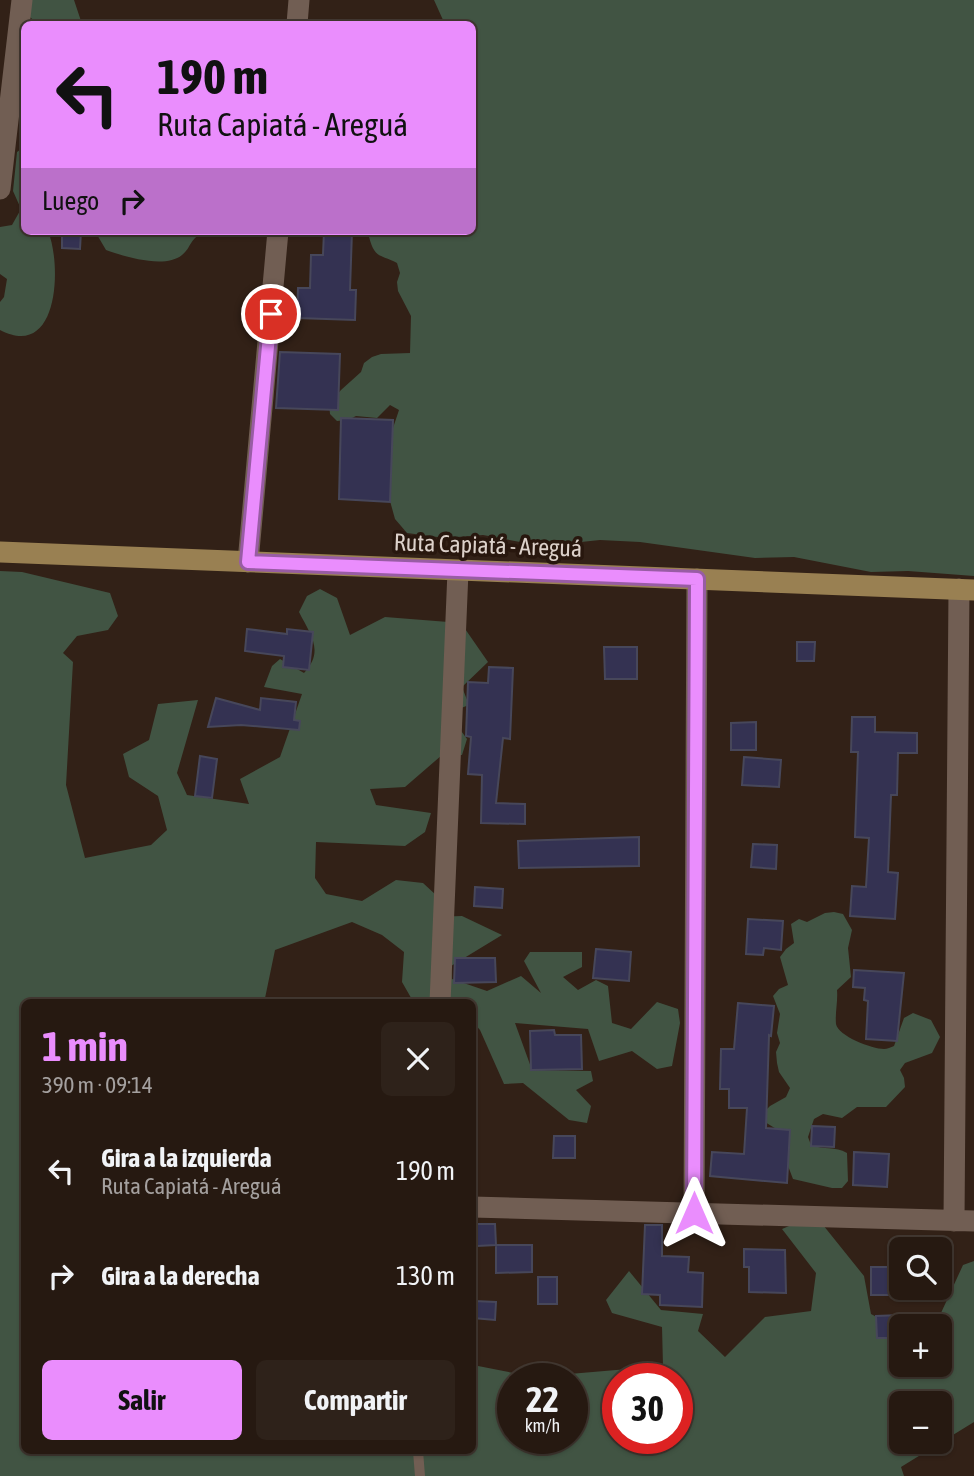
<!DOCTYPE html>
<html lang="es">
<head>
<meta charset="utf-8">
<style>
	body { margin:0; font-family:"Asap Condensed",sans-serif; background:#2e221a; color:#f1f3f6; height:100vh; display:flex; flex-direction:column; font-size:26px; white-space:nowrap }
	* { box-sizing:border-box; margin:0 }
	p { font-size:23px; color:#a4a09f }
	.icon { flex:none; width:38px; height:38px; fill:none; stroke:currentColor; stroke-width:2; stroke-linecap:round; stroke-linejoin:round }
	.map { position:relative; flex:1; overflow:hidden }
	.sheet { position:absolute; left:21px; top:999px; width:455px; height:455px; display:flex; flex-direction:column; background:#261911; border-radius:10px; box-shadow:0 2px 5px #0004,0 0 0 2px #423831 }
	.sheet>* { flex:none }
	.banner { position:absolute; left:21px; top:21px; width:455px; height:214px; border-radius:10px; box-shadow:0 2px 5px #0004,0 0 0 2px #423831; background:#ea8dfd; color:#111; overflow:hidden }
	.fabs { position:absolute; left:889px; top:1237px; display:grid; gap:14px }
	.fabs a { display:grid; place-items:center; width:63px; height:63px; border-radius:10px; background:#261911; box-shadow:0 2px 5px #0004,0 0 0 2px #423831; font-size:35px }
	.speed { position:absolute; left:497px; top:1363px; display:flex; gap:14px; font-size:35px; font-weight:700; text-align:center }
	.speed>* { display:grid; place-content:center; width:91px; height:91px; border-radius:50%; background:#261911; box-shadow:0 2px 5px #0004,0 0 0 2px #423831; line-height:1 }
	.speed small { font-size:18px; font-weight:400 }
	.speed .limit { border:10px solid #d22; background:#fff; color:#111 }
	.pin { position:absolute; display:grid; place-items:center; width:60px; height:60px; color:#fff; margin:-30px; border:4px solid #fff; border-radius:50%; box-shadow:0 2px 7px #0007 }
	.me { position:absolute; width:77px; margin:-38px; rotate:0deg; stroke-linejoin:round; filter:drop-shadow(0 0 5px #0008) }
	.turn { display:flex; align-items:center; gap:24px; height:147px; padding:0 21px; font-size:32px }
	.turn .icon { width:91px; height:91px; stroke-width:2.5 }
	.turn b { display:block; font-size:49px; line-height:60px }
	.then { display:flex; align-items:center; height:66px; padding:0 21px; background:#0003; gap:14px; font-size:26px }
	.round { display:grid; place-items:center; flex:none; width:74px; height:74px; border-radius:10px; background:#2e221a }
	.summary { display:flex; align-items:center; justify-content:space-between; height:119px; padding:0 21px }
	h1 { font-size:42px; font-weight:700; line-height:52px; color:#ea8dfd }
	.button { display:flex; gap:14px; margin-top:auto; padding:14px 21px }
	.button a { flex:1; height:80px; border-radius:10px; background:#ea8dfd; color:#111; font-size:28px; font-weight:700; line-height:80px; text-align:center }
	.button a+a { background:#2e221a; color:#f1f3f6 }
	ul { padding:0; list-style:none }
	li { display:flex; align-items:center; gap:21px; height:105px; padding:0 21px }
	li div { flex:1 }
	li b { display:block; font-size:26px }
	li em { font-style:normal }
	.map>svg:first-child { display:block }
</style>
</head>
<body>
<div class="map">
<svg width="974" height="1476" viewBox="0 0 974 1476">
	<rect width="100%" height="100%" fill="#322117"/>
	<path fill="#415443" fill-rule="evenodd" d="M24,0h50l8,24h-44l-14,-12z
		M434,0h540v576l-66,-5 -37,1 -77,-15 -39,1 -115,-16 -40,-2 -38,4 -42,-2 -37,-7 -38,3 -38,-5 -12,-14 -5,-18 2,-70 7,-21 -9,-5 -13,13 -21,-2 -8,4 -11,1 -7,-7 -1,-10 12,-14 20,-18 3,-9 8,-6 9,-3 29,-1 1,-37 -13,-25 -1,-9 3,-9 -3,-10c-17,-9 -22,-4 -28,-26l5,-6h98v-207h-29v-4z
		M24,147v84h24c14,34 11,130 -48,99v-28l4,-5 3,-18 -7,-5v-47l12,-2 9,-16 -8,-18 4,-39z
		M97,231h108c-17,9 -13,16 -23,24 -17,14 -56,2 -76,-5l-10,-17z
		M0,571l22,1 88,21 8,23 -10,14 -31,6 -14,17 10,9 -7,123 19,73 66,-13 16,-15 -9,-34 -29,-19 -6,-23 26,-14 9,-36 40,-4 -21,73 10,22 62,9 -9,-25 40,-22 22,-63 -38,-7 8,-21 8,-7 24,14c21,-22 6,-39 -5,-61l8,-16 13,-7 17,9 13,37 35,-18 76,6 27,39 -26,25 7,18 -21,8 19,26 -5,16h-20l-37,32 -35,2 6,16 55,8 -6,19 -20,14 -89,-4 -1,36 11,16 36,7 34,-21 27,3 13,12 -2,22 28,-1 40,19 -51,31 1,13 35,12 34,-15 20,17 -17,-32 6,-9h52v15l-19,10 15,13 18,-10 12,6 4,37 19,6 26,-27 21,7 2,14 -8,43 -15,3 -25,-18 -33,10 -11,-32 -73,-6 17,47 59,1 2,10 -17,9 15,16 -4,17 -18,-3 -46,-37 -19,1 -24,-54 -7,-8 -1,-19h-19l-6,-5 -33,5 -12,-21 2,-30 -22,-17 -30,-13 -77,28 -11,53h-240v448h448l1,-86 61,12 129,-11 -1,-39 -50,-14 -6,-13 23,-29 32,39 42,4 -5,17 27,26 40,-40 46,-6 5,-38 -34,-44 33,-14 49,61 7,38 30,16v35h39v-39h-5l28,-61 11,-4v161l-73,45 3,9h-904zM513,1379h59v59h-59zM618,1379h59v59h-59zM901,1404h39v38h-39z
		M834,912l9,2 9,16 -4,18 3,29 -14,13c1,11 -2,23 -1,34 2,12 36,25 48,25 3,0 7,-2 10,-3l10,-28 9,-5 18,7 9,17 -8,16 -27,10 -5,7 4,8 1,9 -19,20h-29l-15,11 -19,-4 -9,5 -6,18 3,8c13,5 24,1 36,8l1,28 -6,7h-10l-39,-9 -8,-21 -4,-26 -16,-10 -2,-9 7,-7 16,-9 4,-9 -11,-16 -2,-9 -1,-11 4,-9 -3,-10 3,-19 -7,-18 6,-7 9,-4 -8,-28 6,-8 8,-6 -3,-19 8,-5 8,3 18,-9z"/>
	<path fill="#343252" stroke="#47475a" stroke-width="2" d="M62,231h19l-1,18 -18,-1z
		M324,231h28l-2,59h6l-1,30 -58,-2 1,-30h12l1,-33h12z
		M280,352l60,2 -2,56 -62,-2z
		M341,418l52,2 -3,82 -51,-3z
		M247,629l40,5v-5l26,3 -4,38 -26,-3 1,-11 -39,-5z
		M797,642h18l-1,19h-17z
		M604,647h33v32h-32z
		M489,667l24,1 -3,71 -7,-1 -7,65 29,1v20l-44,-1 1,-48 -14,-1 3,-37 -5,-1 2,-54 20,1z
		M216,698l44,12 1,-12 35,4 -2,18 6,1 -1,9 -58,-5 -33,2z
		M852,717h23v15l42,1v20h-19l-1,42h-6l-3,77 10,1 -3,46 -45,-3 2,-30 14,1 3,-49 -14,-1 3,-85h-7z
		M756,722v28h-25v-27z
		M200,756l17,3 -5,39 -17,-2z
		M744,757l37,3 -2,27 -37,-2z
		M639,837v29l-120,2 -1,-27z
		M753,844l24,1 -1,24 -25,-2z
		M475,887l28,2 -1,19 -28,-2z
		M748,919l35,2 -2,29 -17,-2 -1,7 -17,-1z
		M596,949l35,3 -2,29 -36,-3z
		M455,958h40l1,24 -42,1z
		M854,970l50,3 -7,68 -31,-2 2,-38 -4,-1 1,-12 -12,-1z
		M738,1003l36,3 -3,30 -2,-1 -3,93 24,2 -3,53 -77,-7 2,-24 32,2 3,-46h-18v-19h-9l1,-40h13z
		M554,1030l1,5h26l1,34 -51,1 -1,-39z
		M812,1126l23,1 -1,20 -23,-1z
		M554,1136h21v22h-22z
		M854,1152l35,2 -2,33 -34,-2z
		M476,1224h19l1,21 -19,1z
		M645,1225h17v31l27,1 -1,15 15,1 -1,34 -42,-2v-10l-18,-1z
		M496,1245h36v27l-36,1z
		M744,1249l41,1 1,43 -37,-1v-25h-5z
		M871,1267h18v28h-18z
		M538,1277h19v27h-19z
		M474,1301l22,1 -1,18 -22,-2z
		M901,1315v23h-24l-1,-22z"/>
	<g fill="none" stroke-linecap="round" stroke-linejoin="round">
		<path stroke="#715e53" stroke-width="10" d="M418,1451l2,25"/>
		<path stroke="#715e53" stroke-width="21" d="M297,24l2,-24
			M0,189l22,-189
			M248,562l30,-331
			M440,1003l18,-432
			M472,1207l502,14
			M694,1213l3,-634
			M954,1221l5,-632"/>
		<path stroke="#998052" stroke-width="21" d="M0,552l974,38"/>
	</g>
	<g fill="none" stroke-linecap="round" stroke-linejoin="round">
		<defs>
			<path id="route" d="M271,314l-23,248 449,17 -3,634"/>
		</defs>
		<use href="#route" stroke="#985ca4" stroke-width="18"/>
		<use href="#route" stroke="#ea8dfd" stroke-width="12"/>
	</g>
	<g text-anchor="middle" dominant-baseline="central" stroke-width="7" stroke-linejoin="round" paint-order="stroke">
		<g font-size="24" fill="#dcd1ca" stroke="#28170e">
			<text transform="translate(488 545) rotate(2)">Ruta Capiatá - Areguá</text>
		</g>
	</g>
</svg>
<div class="fabs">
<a><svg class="icon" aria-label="search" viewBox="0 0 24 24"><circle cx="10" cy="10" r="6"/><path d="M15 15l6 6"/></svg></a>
<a>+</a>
<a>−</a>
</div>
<div class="speed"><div>22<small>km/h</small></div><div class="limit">30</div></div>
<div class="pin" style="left:271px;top:314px;background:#d93025"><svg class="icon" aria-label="arrive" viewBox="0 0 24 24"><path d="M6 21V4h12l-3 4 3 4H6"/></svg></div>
<svg class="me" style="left:694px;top:1213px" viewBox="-20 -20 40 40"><path d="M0-17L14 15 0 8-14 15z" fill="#ea8dfd" stroke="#fff" stroke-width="4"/></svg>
<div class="banner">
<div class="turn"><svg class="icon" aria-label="left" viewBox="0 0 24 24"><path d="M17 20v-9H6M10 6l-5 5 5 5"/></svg><div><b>190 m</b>Ruta Capiatá - Areguá</div></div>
<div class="then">Luego<svg class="icon" aria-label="right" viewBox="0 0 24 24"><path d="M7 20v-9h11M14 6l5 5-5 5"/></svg></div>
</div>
<section class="sheet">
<div class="summary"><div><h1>1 min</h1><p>390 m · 09:14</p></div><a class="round"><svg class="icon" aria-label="close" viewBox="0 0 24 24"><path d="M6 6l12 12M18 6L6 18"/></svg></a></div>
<ul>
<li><svg class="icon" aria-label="left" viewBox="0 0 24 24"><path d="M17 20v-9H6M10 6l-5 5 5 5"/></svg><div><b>Gira a la izquierda</b><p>Ruta Capiatá - Areguá</p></div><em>190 m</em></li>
<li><svg class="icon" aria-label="right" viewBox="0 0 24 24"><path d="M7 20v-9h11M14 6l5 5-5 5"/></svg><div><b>Gira a la derecha</b></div><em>130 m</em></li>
</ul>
<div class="button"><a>Salir</a><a>Compartir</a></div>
</section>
</div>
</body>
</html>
